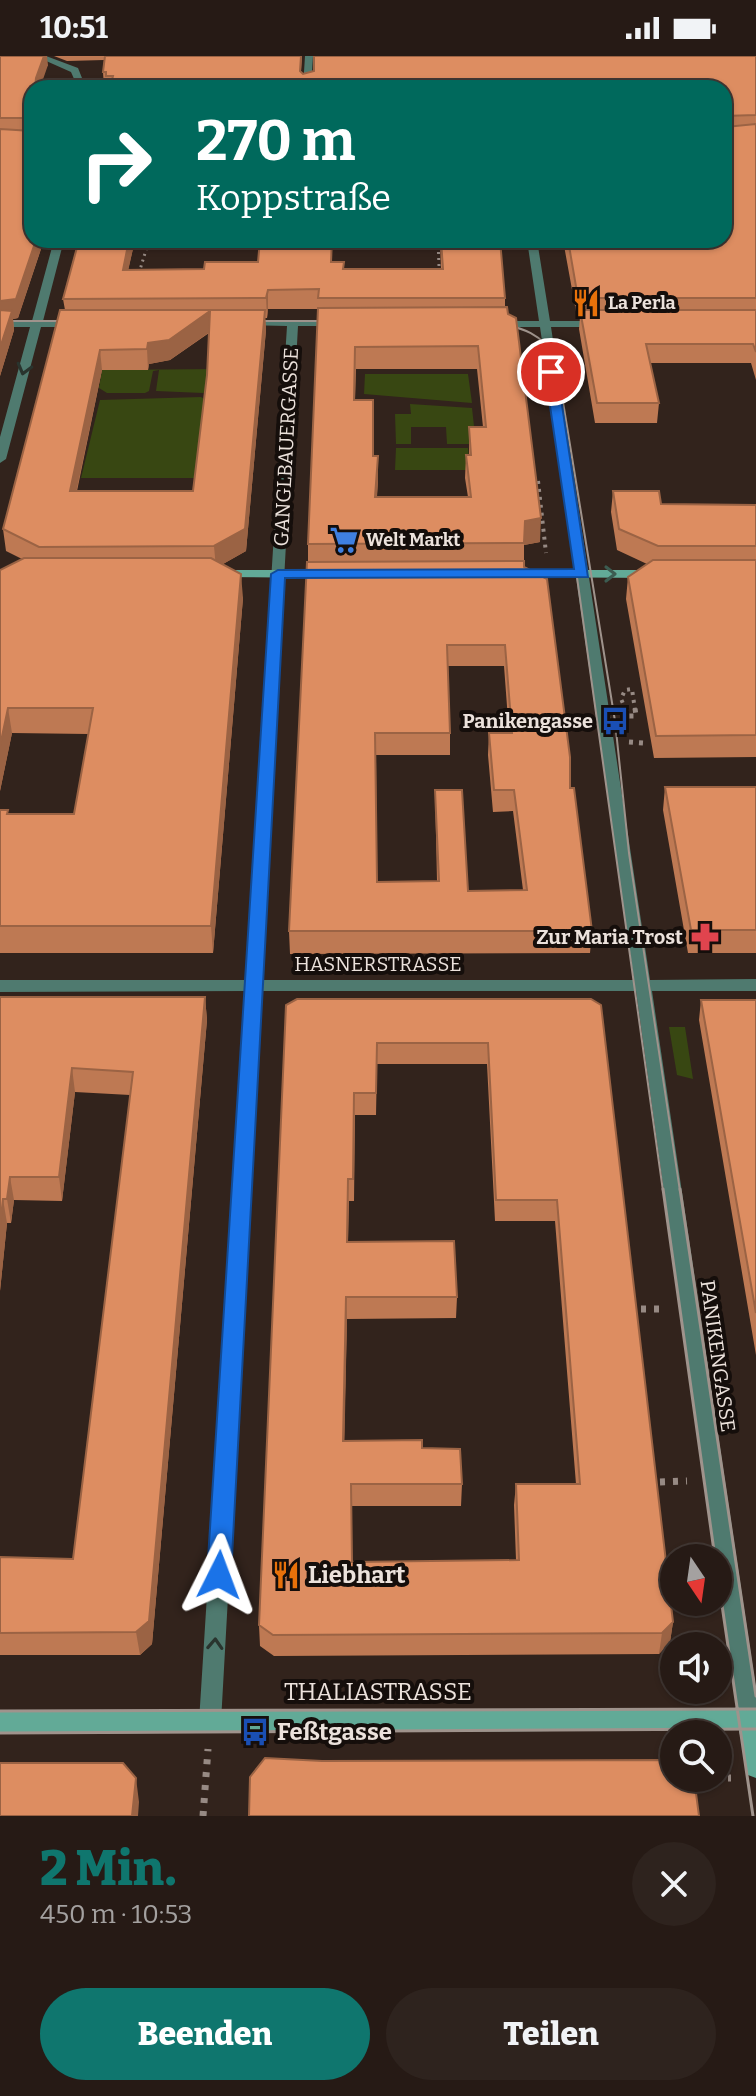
<!DOCTYPE html>
<html lang="de">
<head>
<meta charset="utf-8">
<style>
	body { margin:0; font-family:Bitter,serif; background:#2e231e; color:#f1f3f6; height:100vh; display:flex; flex-direction:column; font-size:30px; white-space:nowrap }
	* { box-sizing:border-box; margin:0 }
	p { font-size:26px; color:#a4a1a0 }
	.icon { flex:none; width:44px; height:44px; fill:none; stroke:currentColor; stroke-width:2; stroke-linecap:round; stroke-linejoin:round }
	.map { position:relative; height:1760px; overflow:hidden }
	.drawer { display:flex; flex-direction:column; background:#261a15; flex:1 }
	.drawer>* { flex:none }
	.banner { position:absolute; left:24px; top:24px; width:708px; height:168px; border-radius:24px; box-shadow:0 2px 6px #0004,0 0 0 2px #423834; background:#00695c; color:#fff; overflow:hidden }
	.needle { width:52px; rotate:167deg }
	.controls { position:absolute; left:660px; top:1488px; display:grid; gap:16px }
	.controls a { display:grid; place-items:center; width:72px; height:72px; border-radius:50%; background:#261a15; box-shadow:0 2px 6px #0004,0 0 0 2px #423834; font-size:40px }
	.pin { position:absolute; display:grid; place-items:center; width:68px; height:68px; color:#fff; margin:-34px; border:4px solid #fff; border-radius:50%; box-shadow:0 2px 8px #0007 }
	.me { position:absolute; width:88px; margin:-44px; rotate:3deg; stroke-linejoin:round; filter:drop-shadow(0 0 6px #0008) }
	.turn { display:flex; align-items:center; gap:28px; height:168px; padding:0 40px; font-size:36px }
	.turn .icon { width:104px; height:104px; stroke-width:2.5 }
	.turn b { display:block; font-size:56px; line-height:68px }
	.round { display:grid; place-items:center; flex:none; width:84px; height:84px; border-radius:42px; background:#2e231e }
	.head { display:flex; align-items:center; justify-content:space-between; height:136px; padding:0 40px }
	h1 { font-size:48px; font-weight:800; line-height:60px; color:#0f766e }
	.primary-button { display:flex; gap:16px; margin-top:auto; padding:16px 40px }
	.primary-button a { flex:1; height:92px; border-radius:48px; background:#0f766e; color:#fff; font-size:32px; font-weight:800; line-height:92px; text-align:center }
	.primary-button a+a { background:#2e231e; color:#f1f3f6 }
	.status { display:flex; justify-content:space-between; align-items:center; height:56px; padding:0 40px; background:#261a15; direction:ltr }
	.status svg { height:22px; fill:currentColor }
	.map>svg:first-child { display:block }
</style>
</head>
<body>
<div class="status"><b>10:51</b><svg viewBox="0 0 49 12"><path d="M0 12V9h3v3zM5 12V6h3v6zM10 12V3h3v9zM15 12V0h3v12zM26 1h20v11H26zM47 4h2v5h-2z"/></svg></div>
<div class="map">
<svg width="756" height="1760" viewBox="0 0 756 1760">
	<rect width="100%" height="100%" fill="#32231c"/>
	<path fill="#384712" d="M222,313l-12,21 -7,3 -47,-2 3,-21 -6,1 -4,20 -4,2h-38l-8,-5 3,-18z
		M365,318h103l4,29 -108,-9z
		M201,341l5,3 -12,78h-113l19,-78z
		M410,348l62,4 4,36h-29l-1,-17h-35v17h-15l-1,-30h16z
		M396,392h72l2,22h-75z
		M669,971h16l8,52 -16,-4z"/>
	<g fill="none" stroke-linecap="round" stroke-linejoin="round">
		<path stroke="#978a84" stroke-width="3" stroke-dasharray="2 4" stroke-linecap="butt" d="M438,184l1,26h6
			M148,190h115
			M139,217l10,-33"/>
		<path stroke="#978a84" stroke-width="4" stroke-dasharray="3 5" stroke-linecap="butt" d="M538,425l8,72
			M626,654l-5,-11 4,-9 7,-1 3,21"/>
		<path stroke="#978a84" stroke-width="5" stroke-dasharray="4 6" stroke-linecap="butt" d="M625,652l3,8h8l-1,-8
			M629,686l15,1"/>
		<path stroke="#978a84" stroke-width="7" stroke-dasharray="5 8" stroke-linecap="butt" d="M641,1253h21
			M660,1426l27,-1
			M689,1722h42
			M203,1760l5,-67"/>
		<path fill="#4f7a6f" fill-rule="evenodd" d="M305,0h8l-2,32h-8z"/>
		<path fill="#4f7a6f" fill-rule="evenodd" d="M35,0h11l32,12 8,20h-8l-7,-16z
			M54,184h10l-21,81h35l5,3 -5,3h-37l-35,132 -6,4v-26l30,-110h-30v-6h32z
			M527,184h10l13,81h48l5,3 -5,3h-47l99,653 106,-1v12h-104l104,698v38l-7,3 -8,-3 -3,-8 -20,-140v-21h-3l-79,-567h-374l-41,731 -3,8 -8,3 -8,-3 -3,-8 46,-731 -245,1v-12h246l41,-654 -45,-1 -1,-2 5,-3h92l5,3 -5,3h-40l-36,654h372l-94,-653h-42l-5,-3 5,-3h41z"/>
		<path fill="#62aa97" fill-rule="evenodd" d="M222,514h104l6,4 -6,4 -109,-1 -1,-3z
			M518,514h136l6,4 -6,4 -141,-1 -1,-3z
			M749,1652h7v70l-8,-3 -9,-45 -739,4v-22z"/>
		<path stroke="#9f938c" stroke-width="2" d="M0,265h79
			M243,265h96
			M495,267c27,4 48,11 61,36l59,362 14,132 51,338
			M567,450l96,685"/>
		<path stroke="#9f938c" stroke-width="3" d="M663,1133l52,369
			M680,1133l76,507
			M718,1522l35,238
			M0,1655l756,-2
			M0,1677l756,-4"/>
	</g>
	<path fill="#be7953" fill-rule="evenodd" d="M0,0l48,9 -16,23v152h12l-26,78 -5,1 1,11 -14,46z
		M54,0h248l-1,16 2,2 453,-18v324l-5,-17h-101l9,40 -2,20h-62l-16,-94 1,-12h-3l-14,-77h161v-152h-620l-1,-16 1,-12 -37,1z
		M71,184h64l-7,30 76,-1 54,-7 74,-22v22l12,7h97l-1,-29h60l5,58v9l35,235 -16,3v22l46,221 22,143 -2,22 -300,1 -1,-23 19,-369v-18l10,-235h-50l-1,9h-2l1,12 -20,221 -23,13 20,34 -30,355h-213v-143l8,4h66l14,-80 -76,-1 -12,58v-221l22,-11 -16,-8 -3,-22 62,-219 -2,-11 15,-57zM209,277l-2,42 -14,116h-116l25,-121h46l1,-6 21,-4zM356,313h121l6,58h-14v28h-3l-1,23 3,19h-91l1,-17 -5,-24 -18,-56zM448,610h56l5,67h-20l-1,22 5,57 20,-1 10,79 -55,1 -33,-101 2,91 -60,1 -1,-127h74v-22z
		M613,435l48,13 95,1v252l-102,1 -28,-159 2,-22 19,-13 -30,-14 -6,-38z
		M665,731h91v166h-68l-25,-143z
		M0,941h205l2,23 -55,624 -12,11h-140v-98l73,2 57,-464 -55,-3 -13,109 -48,-1 -3,23h-4l-7,68z
		M591,943l82,623 -3,20 -11,12 -385,2 -14,-10 -1,-21 27,-620zM377,1008h110l8,157h60l21,263h-60l-2,21 2,55 -164,2 -1,-56h110l1,-22 -40,-36 -78,-7 3,-122 109,-1 1,-21 -109,-55 1,-41h5l1,-86h21z
		M701,944h55v355l-57,-335z"/>
	<path fill="#9b6344" d="M44,0h3l1,9 -8,23h-5l1,-10z
		M36,184h8l-26,78 -5,1 1,11 -14,46v-75z
		M129,184h6l-11,49 -1,-19z
		M268,234v19l-1,9 -1,-20z
		M265,254l1,20 -20,221 -30,17 -2,-22z
		M210,255l1,20 -41,29 -21,4 -1,6 -1,-21 1,-6z
		M100,294l2,20 -30,142 -2,-21z
		M378,400v24l-3,41v-24z
		M541,462l-1,24 -16,3 1,-24z
		M241,518l2,24 -30,355 -2,-27z
		M8,652l4,25 -12,58v-45z
		M205,941l2,23 -55,624 -12,11 -4,-23z
		M72,1012l3,24 -13,109 -3,-24z
		M10,1121l4,23 -3,23 -4,-24z
		M3,1143l4,24 -7,68v-66z
		M346,1241l1,22 -3,144 -1,-22z
		M673,1566l-3,20 -11,12 3,-21z
		M136,1722l3,24 -1,14h-6z"/>
	<path fill="#dd8d61" stroke="#9b6344" stroke-width="2" fill-rule="evenodd" d="M0,0h44l-8,22 -1,10h-3l-1,30h-31z
		M105,0h196l-1,15 3,3 11,-3v-15h442v59l-32,1v-28h-614l3,-12h-7v-4h-3z
		M724,61l2,10 30,-3v174h-178l-10,-58h156z
		M0,73l32,2v109h4l-20,59 -16,2z
		M79,184h50l-6,30 81,-1 1,-7h53l2,-22h72l-1,22h13l-1,7h100l-2,-29h59l5,58h-187l1,-9 -51,1 -2,8 -203,1z
		M507,251l1,7 8,4 25,200 -16,3 -1,22 -216,1 10,-236zM478,290l8,81h-17l2,28h-5l5,42h-96l3,-41h-5v-56h-19l1,-53z
		M0,254l12,1 -12,37z
		M60,254h205l-20,219 -31,17 -175,1 -36,-18zM210,255l-3,64 -14,116h-123l30,-141 47,-1 1,-6 21,-3z
		M580,254h176v42l-3,-8h-107l13,59h-62z
		M613,435h46l2,13 95,1v41h-98l-39,-17z
		M24,502h187l30,16 -30,352h-211v-116h8l-1,4h67l19,-106h-85l-8,38v-176z
		M653,504h103v175l-100,1 -28,-159z
		M524,505v6l23,12 23,178v31h4l18,143h-303l18,-369zM447,589h58l7,88h-23l5,57h20l13,100 -59,1 -6,-101h-27l4,91 -62,1 -2,-149h75z
		M665,731h91v143h-65z
		M0,941h205l-56,624 -13,11 -136,1v-76l73,2 60,-487 -61,-4 -13,109h-49l-3,22h-4l-3,26z
		M297,943h294l10,6 72,617 -11,11 -389,2 -14,-10 27,-620zM377,987h111l8,157h61l23,284h-64l3,76 -167,2 -1,-78h111l-2,-35 -38,-1v-8l-79,1 3,-144h111l-3,-56 -107,1 1,-63h5l1,-86h22z
		M701,944h55v313z
		M265,1702l57,3 352,-1v18h20l5,38h-450l1,-39z
		M0,1707h123l13,15 -4,38h-132z"/>
	<defs><path id="oneway-chevron" d="M-2-3.5L2.5 0L-2 3.5" fill="none" stroke-width="1.6" stroke-linecap="round" stroke-linejoin="round" transform="scale(2)"/></defs>
	<g stroke="#29342e">
		<use href="#oneway-chevron" transform="translate(24 313) rotate(105)"/>
		<use href="#oneway-chevron" transform="translate(215 1588) rotate(-87)"/>
	</g>
	<use stroke="#3c5c51" href="#oneway-chevron" transform="translate(610 518)"/>
	<path fill="#1a73e8" stroke="#114b97" stroke-width="2" d="M551,312l6,4 31,205 -303,1 -54,997 -4,8 -8,3 -9,-3 -3,-8 64,-1001 7,-4 296,-1 -29,-197z"/>
	<defs>
		<symbol id="restaurant-bare" viewBox="-9 -9 18 18"><path d="M-5-6h1v4h1v-4h1v4h1v-4h1v5L-1.5 .5V6h-2V.5L-5-1ZM5-6V6H3V1.5H1.5Q1.5-4 5-6Z" fill="#e8710a" stroke="#150e0b" stroke-width="2.5" paint-order="stroke"/></symbol>
		<symbol id="supermarket-bare" viewBox="-9 -9 18 18"><path d="M-6-5.5h2.5l.6 2H6L4.5 2H-2.5L-4.4-4H-6ZM-1.5 3.2a1.3 1.3 0 1 0 .1 0ZM3 3.2a1.3 1.3 0 1 0 .1 0Z" fill="#3f7fe0" stroke="#150e0b" stroke-width="2.5" paint-order="stroke"/></symbol>
		<symbol id="bus-bare" viewBox="-9 -9 18 18"><path d="M-5-6H5V4H4V6H2V4H-2V6H-4V4H-5ZM-3.5-4V0h7V-4ZM-3.5 1.2v1.5H-2V1.2ZM2 1.2v1.5H3.5V1.2Z" fill="#1a4fb4" stroke="#150e0b" stroke-width="2.5" paint-order="stroke"/></symbol>
		<symbol id="pharmacy-bare" viewBox="-9 -9 18 18"><path d="M-2-6h4v4h4v4h-4v4h-4v-4h-4v-4h4Z" fill="#e0444e" stroke="#150e0b" stroke-width="2.5" paint-order="stroke"/></symbol>
	</defs>
	<g fill-rule="evenodd">
		<use href="#restaurant-bare" x="566" y="227" width="40" height="40"/>
		<use href="#supermarket-bare" x="324" y="464" width="40" height="40"/>
		<use href="#bus-bare" x="595" y="645" width="40" height="40"/>
		<use href="#pharmacy-bare" x="685" y="861" width="40" height="40"/>
		<use href="#restaurant-bare" x="266" y="1499" width="40" height="40"/>
		<use href="#bus-bare" x="235" y="1656" width="40" height="40"/>
	</g>
	<g text-anchor="middle" dominant-baseline="central" stroke-width="8" stroke-linejoin="round" paint-order="stroke">
		<g font-size="18" font-weight="bold" fill="#ece2dc" stroke="#150e0b" text-anchor="start">
			<text x="608" y="247">La Perla</text>
			<text x="366" y="484">Welt Markt</text>
		</g>
		<g font-size="20" fill="#ece2dc" stroke="#150e0b">
			<text transform="translate(286 391) rotate(-87)">GANGLBAUERGASSE</text>
			<text x="378" y="908">HASNERSTRASSE</text>
			<text transform="translate(718 1300) rotate(82)">PANIKENGASSE</text>
		</g>
		<g font-size="20" font-weight="bold" fill="#ece2dc" stroke="#150e0b" text-anchor="end">
			<text x="593" y="665">Panikengasse</text>
			<text x="683" y="881">Zur Maria Trost</text>
		</g>
		<g font-size="24" font-weight="bold" fill="#ece2dc" stroke="#150e0b" text-anchor="start">
			<text x="308" y="1519">Liebhart</text>
			<text x="277" y="1676">Feßtgasse</text>
		</g>
		<g font-size="24" fill="#ece2dc" stroke="#150e0b">
			<text x="378" y="1636">THALIASTRASSE</text>
		</g>
	</g>
</svg>
<div class="controls">
<a><svg class="needle" viewBox="-14 -14 28 28"><path d="M0-13l5 13h-10z" fill="#e53935"/><path d="M0 13l5-13h-10z" fill="#a4a1a0"/></svg></a>
<a><svg class="icon" aria-label="sound" viewBox="0 0 24 24"><path d="M4 9h4l5-4v14l-5-4H4zM17 9q2 3 0 6"/></svg></a>
<a><svg class="icon" aria-label="search" viewBox="0 0 24 24"><circle cx="10" cy="10" r="6"/><path d="M15 15l6 6"/></svg></a>
</div>
<div class="pin" style="left:551px;top:316px;background:#d93025"><svg class="icon" aria-label="arrive" viewBox="0 0 24 24"><path d="M6 21V4h12l-3 4 3 4H6"/></svg></div>
<svg class="me" style="left:219px;top:1519px" viewBox="-20 -20 40 40"><path d="M0-17L14 15 0 8-14 15z" fill="#1a73e8" stroke="#fff" stroke-width="4"/></svg>
<div class="banner">
<div class="turn"><svg class="icon" aria-label="right" viewBox="0 0 24 24"><path d="M7 20v-9h11M14 6l5 5-5 5"/></svg><div><b>270 m</b>Koppstraße</div></div>
</div>
</div>
<section class="drawer">
<div class="head"><div><h1>2 Min.</h1><p>450 m · 10:53</p></div><a class="round"><svg class="icon" aria-label="close" viewBox="0 0 24 24"><path d="M6 6l12 12M18 6L6 18"/></svg></a></div>
<div class="primary-button"><a>Beenden</a><a>Teilen</a></div>
</section>
</body>
</html>
